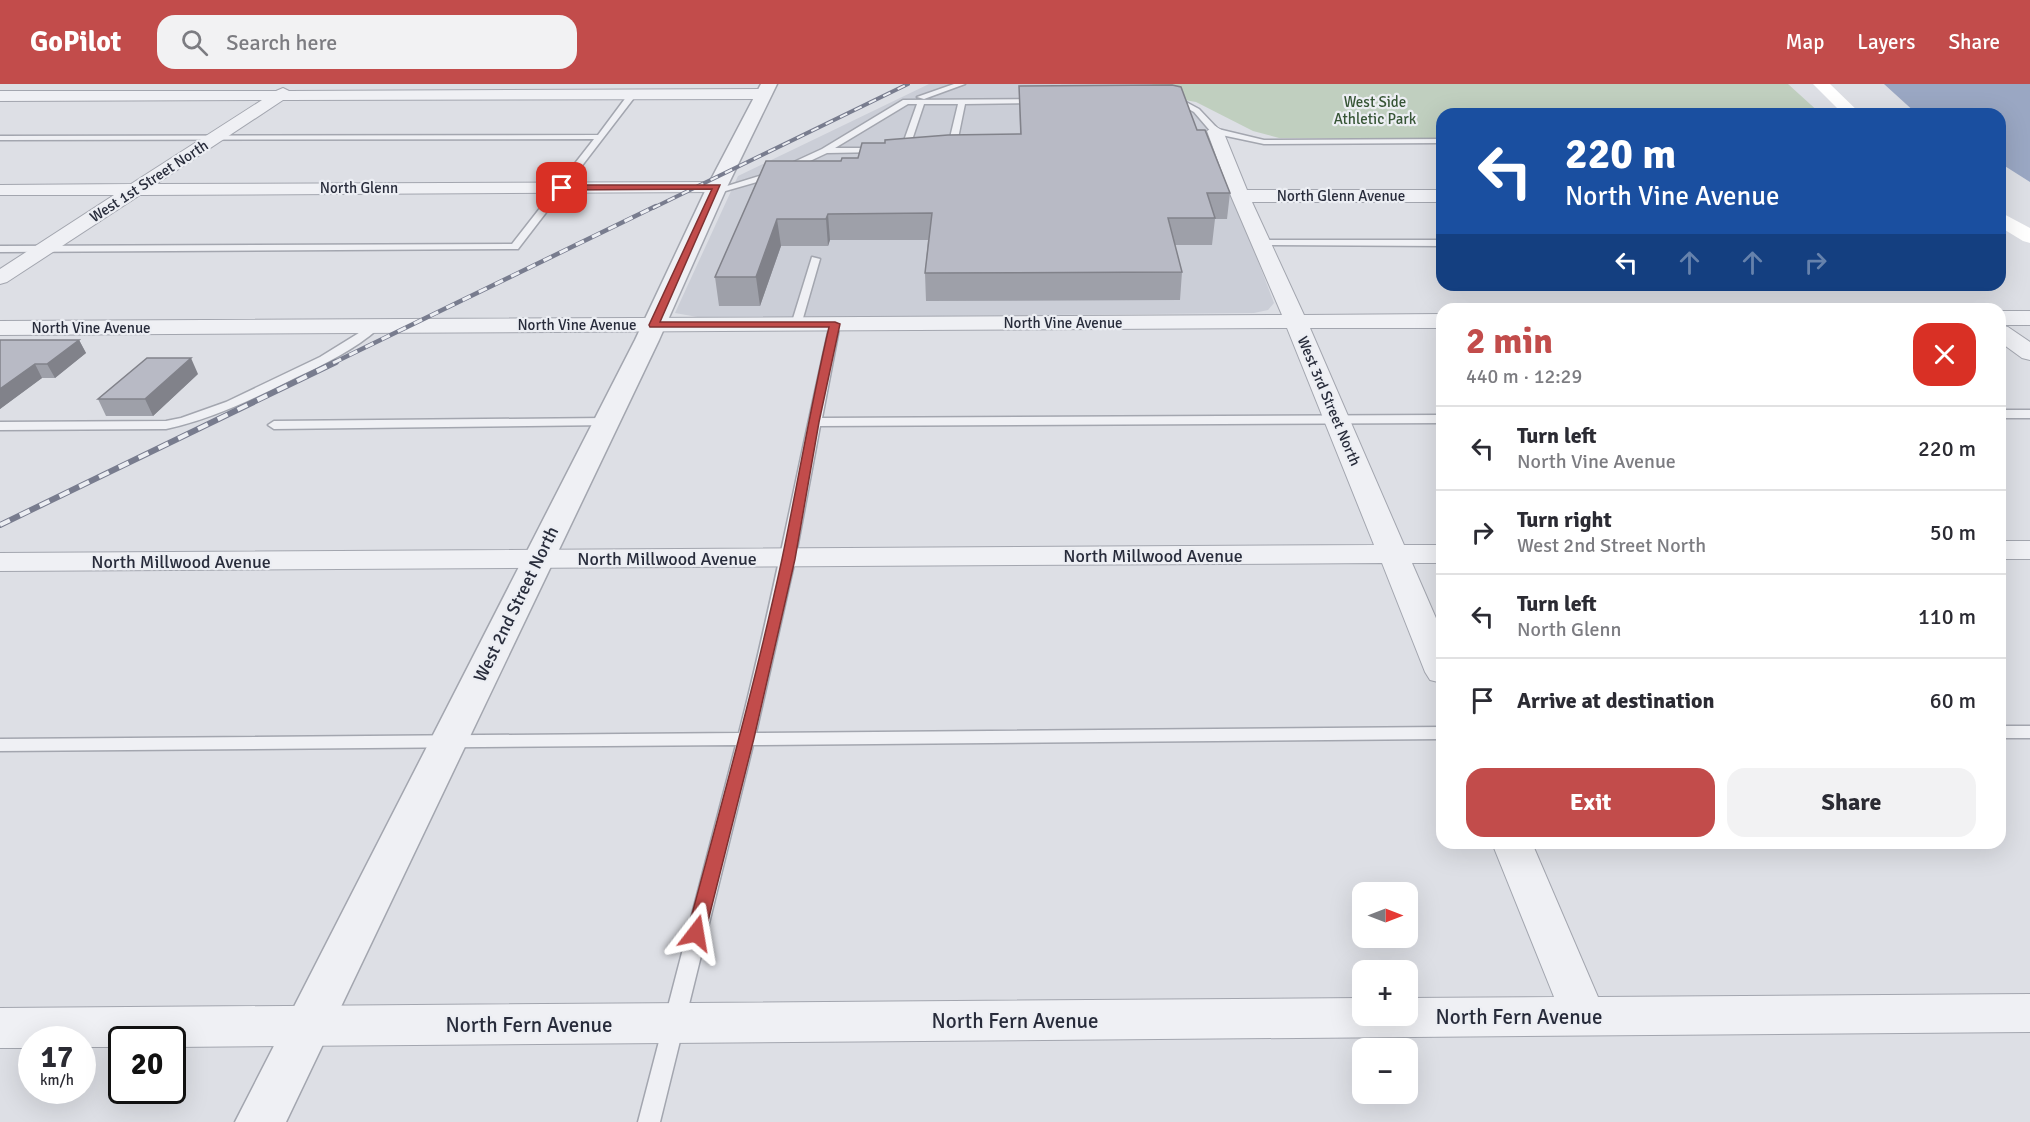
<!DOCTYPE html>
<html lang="en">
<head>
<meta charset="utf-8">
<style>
	body { margin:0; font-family:Signika,sans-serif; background:#f2f2f3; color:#2b2b33; height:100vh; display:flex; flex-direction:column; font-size:22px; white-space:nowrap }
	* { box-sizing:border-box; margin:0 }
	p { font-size:20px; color:#7c7c81 }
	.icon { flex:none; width:33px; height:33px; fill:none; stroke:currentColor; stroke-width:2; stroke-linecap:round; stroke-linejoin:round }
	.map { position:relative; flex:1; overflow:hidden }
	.details { position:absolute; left:1436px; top:219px; width:570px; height:546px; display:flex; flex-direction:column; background:#fff; border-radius:18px; box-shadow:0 6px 24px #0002 }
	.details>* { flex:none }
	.guide { position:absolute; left:1436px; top:24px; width:570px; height:183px; border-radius:18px; box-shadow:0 6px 24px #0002; background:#1a4fa0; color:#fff; overflow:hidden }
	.needle { width:39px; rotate:90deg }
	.fabs { position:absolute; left:1352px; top:798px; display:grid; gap:12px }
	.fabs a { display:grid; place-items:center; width:66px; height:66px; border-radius:12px; background:#fff; box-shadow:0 6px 24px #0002; font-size:30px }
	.speed { position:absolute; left:18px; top:942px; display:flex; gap:12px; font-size:30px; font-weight:700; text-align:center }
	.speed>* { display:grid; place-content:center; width:78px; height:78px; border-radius:50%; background:#fff; box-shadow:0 6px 24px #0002; line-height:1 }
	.speed small { font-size:15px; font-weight:400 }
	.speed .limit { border:3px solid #111; border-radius:9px; background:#fff; color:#111 }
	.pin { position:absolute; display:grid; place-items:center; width:51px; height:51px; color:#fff; margin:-26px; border-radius:12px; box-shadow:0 3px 9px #0006 }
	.me { position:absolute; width:66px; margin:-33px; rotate:14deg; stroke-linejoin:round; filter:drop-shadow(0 0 4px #0008) }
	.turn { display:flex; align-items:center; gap:21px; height:126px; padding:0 30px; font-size:27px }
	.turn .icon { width:78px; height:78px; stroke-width:2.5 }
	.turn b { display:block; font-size:42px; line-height:51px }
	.lanes { display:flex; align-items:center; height:57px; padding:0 30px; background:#0003; justify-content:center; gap:30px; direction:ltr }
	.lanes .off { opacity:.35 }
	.round { display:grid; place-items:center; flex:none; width:63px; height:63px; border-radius:18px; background:#f2f2f3 }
	.headline { display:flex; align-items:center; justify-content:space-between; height:102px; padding:0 30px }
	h1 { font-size:36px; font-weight:800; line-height:45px; color:#c24c4b }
	.action { display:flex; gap:12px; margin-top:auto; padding:12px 30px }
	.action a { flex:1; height:69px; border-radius:18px; background:#c24c4b; color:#fff; font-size:24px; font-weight:800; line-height:69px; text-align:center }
	.action a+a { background:#f2f2f3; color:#2b2b33 }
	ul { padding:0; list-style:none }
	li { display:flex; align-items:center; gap:18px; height:84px; padding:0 30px; border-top:2px solid #e1e1e2 }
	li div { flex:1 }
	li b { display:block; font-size:22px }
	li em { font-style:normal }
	header { display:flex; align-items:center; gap:36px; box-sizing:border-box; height:84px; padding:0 30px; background:#c24c4b; color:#fff }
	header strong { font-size:28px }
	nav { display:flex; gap:33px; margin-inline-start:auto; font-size:21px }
	.search { width:420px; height:54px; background:#f2f2f3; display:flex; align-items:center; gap:15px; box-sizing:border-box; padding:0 21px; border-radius:18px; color:#7c7c81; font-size:22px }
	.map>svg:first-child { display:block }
</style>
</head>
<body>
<header>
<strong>GoPilot</strong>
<div class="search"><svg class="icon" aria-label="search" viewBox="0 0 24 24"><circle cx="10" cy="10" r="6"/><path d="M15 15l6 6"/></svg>Search here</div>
<nav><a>Map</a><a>Layers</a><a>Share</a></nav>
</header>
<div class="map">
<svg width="2030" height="1038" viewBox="0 0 2030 1038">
	<rect width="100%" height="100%" fill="#dddfe5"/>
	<path fill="#cbced7" d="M929,0h223l4,11 39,15 9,10 70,183 -6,7 -14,3 -551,5 -28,-5 63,-137z"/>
	<path fill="#c0cfbf" d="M1152,0h636l33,30h-379l-1,24h-162l-26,-7 -57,-29 -40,-7z"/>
	<path fill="#9aa7c3" d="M1884,0h146v98l-30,-19v-49h-83z"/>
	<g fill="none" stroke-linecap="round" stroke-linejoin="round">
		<defs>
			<path id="service" d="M954,0h11l-41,15 -7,-2z
				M630,8l7,2 -119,155 -518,3v-6l512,-2 82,-105 -594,1v-4l598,-1z
				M1170,14l16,4 13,7 19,20 46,11 178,-1v4l-178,1 -52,-11 -18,-21 -13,-7 -14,-3z
				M1038,15l3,4 -76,1 -9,44 -8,3 -4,-2 4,-3 10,-42h-34l-15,45 -4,2 -4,-2 16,-45h-9l-73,44h47v4l-55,1 -49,23 -63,18 -4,-3 61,-19 50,-23 81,-49z
				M1261,156h181v6l-184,-1v-4z
				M812,173l8,2 -19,66 -5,3 -5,-3z
				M835,237l5,3 -18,94 620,-3v8l-622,3 -25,134 -39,173 686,-6v12l-689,6 -93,377h-22l98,-377 -736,6v-12l739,-6c35,-136 60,-274 91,-409z
				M375,239l4,1v4c-25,22 -54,36 -84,50 -42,21 -83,41 -129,51l-166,1v-8l166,-1 15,-3 45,-16 94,-45z
				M2000,326h30v8h-30z
				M606,334l4,1v6l-336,4 -6,-4 6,-4z
				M2000,642h30v12h-30z"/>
			<path id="minor" d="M283,4l6,3 475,-2 8,5 -8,5 -481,1 -127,84 561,-2 6,1 3,4 -3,4 -6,1 -577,3 -133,87 -7,2v-15l114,-74h-114v-10l131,-1 131,-84 -262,1v-10h276z
				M1215,42l8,5 24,59h195v12h-190l52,113 138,-1v14h-132l94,217h38v18h-30l30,69v51l-12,-3 -5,-8 -43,-109 -1382,8v-18l1374,-8 -87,-217 -1287,7v-14l1282,-6 -51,-119 -24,-65z
				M2000,227h30v14h-30z
				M2000,241l8,2 22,15v18l-8,-2 -22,-16z
				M2000,457h30v18h-30z
				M1492,759h40l66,154 432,-3v38l-1858,15v-7h-50v7h-40v-7h-50v8h-32v-40l1362,-10v18h45v-18l147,-1z"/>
			<path id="tertiary" d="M761,0h16l-50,103 -68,153 -373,782h-51l400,-782 72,-153z"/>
		</defs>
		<use href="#service" stroke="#a3a6af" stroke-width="3"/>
		<use href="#minor" stroke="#a3a6af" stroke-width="2"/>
		<use href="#tertiary" stroke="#a3a6af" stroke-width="3"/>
		<use href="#service" fill="#eff0f4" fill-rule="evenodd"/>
		<use href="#minor" fill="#eff0f4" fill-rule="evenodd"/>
		<use href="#tertiary" fill="#eff0f4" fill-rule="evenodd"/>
		<path fill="#fff" fill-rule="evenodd" d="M1813,0h17l31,30h-18z
			M2000,128l30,16v15l-7,-2 -23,-14z"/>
		<defs>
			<path id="rail-far2" d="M653,124l255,-124"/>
			<path id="rail-far1" d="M333,279l323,-157"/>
			<path id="rail" d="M0,441l336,-163"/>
		</defs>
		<use href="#rail-far2" stroke="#787c8e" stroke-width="4"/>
		<use href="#rail-far1" stroke="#787c8e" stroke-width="4.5"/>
		<use href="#rail" stroke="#787c8e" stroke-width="6"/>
		<use href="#rail-far2" stroke="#eceef3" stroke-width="2" stroke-dasharray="8" stroke-linecap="butt"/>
		<use href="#rail-far1" stroke="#eceef3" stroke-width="3" stroke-dasharray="9" stroke-linecap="butt"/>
		<use href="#rail" stroke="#eceef3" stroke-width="4" stroke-dasharray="11" stroke-linecap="butt"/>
	</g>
	<path fill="#9ea0a9" d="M1019,2l178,44 33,63 -3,26h-12l-3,26h-37l7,27 -2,28 -254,1 -1,-28 3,-33h-98l-2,6h-47l-21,60h-41l-4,-29 126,-116 17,-3 27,-15 135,-9z
		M0,256h79l7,13 -31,25h-13l-42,31z
		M198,290l-45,42h-47l-8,-17z"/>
	<path fill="#81828a" d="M828,130l2,26 -2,6 -2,-27z
		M777,135l4,27 -21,60 -4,-29z
		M79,256l7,13 -31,25 -8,-14z
		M191,274l7,16 -45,42 -8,-17z
		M35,280l7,14 -42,31v-20z"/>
	<path fill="#b8bac5" stroke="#81828a" stroke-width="1.5" d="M1172,1l9,2 16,43h8l25,63h-23l8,25h-47l14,54 -257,1 7,-60 -104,1 -2,5h-49l-21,58h-41l51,-116h75l1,-3h16l4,-15h23v-3l63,-5 73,-1 -2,-48z
		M0,256h79l-32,24h-12l-35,25z
		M147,274h44l-46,41h-47z"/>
	<path fill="#c24c4b" stroke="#7e3131" stroke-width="1.5" d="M720,101l-60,137h175l5,2 -21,98 -24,137 -41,179 -49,195 -3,5 -6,3 -6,-3 -3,-5c33,-124 68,-248 95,-374 16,-77 29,-155 47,-232h-179l-1,-2 63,-136 -150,1 -4,-2 4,-3z"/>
	<g text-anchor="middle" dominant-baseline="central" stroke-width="4.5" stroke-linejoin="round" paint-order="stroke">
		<g font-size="15" fill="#375536" stroke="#eceef3">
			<text x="1375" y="18">West Side<tspan x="1375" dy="17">Athletic Park</tspan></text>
		</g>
		<g font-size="15" fill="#282c3b" stroke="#eceef3">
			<text transform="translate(149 97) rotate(-33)">West 1st Street North</text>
			<text x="359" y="104">North Glenn</text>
			<text x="1341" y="112">North Glenn Avenue</text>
			<text x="1063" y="239">North Vine Avenue</text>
			<text x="577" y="241">North Vine Avenue</text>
			<text x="91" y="244">North Vine Avenue</text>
			<text transform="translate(1329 317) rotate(67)">West 3rd Street North</text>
		</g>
		<g font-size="18" fill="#282c3b" stroke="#eceef3">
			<text x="1153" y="472">North Millwood Avenue</text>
			<text x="667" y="475">North Millwood Avenue</text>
			<text x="181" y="478">North Millwood Avenue</text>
			<text transform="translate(516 520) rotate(-64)">West 2nd Street North</text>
		</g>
		<g font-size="21" fill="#282c3b" stroke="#eceef3">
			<text x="1519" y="933">North Fern Avenue</text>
			<text x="1015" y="937">North Fern Avenue</text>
			<text x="529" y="941">North Fern Avenue</text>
		</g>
	</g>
</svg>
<div class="fabs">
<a><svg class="needle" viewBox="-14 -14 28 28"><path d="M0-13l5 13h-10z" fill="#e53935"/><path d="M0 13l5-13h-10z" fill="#7c7c81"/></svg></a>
<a>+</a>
<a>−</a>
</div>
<div class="speed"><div>17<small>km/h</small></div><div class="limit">20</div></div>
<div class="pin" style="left:562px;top:104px;background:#d93025"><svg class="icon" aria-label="arrive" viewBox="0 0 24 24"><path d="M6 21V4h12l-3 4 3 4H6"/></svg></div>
<svg class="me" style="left:696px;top:849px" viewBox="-20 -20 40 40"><path d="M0-17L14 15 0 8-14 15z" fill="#c24c4b" stroke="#fff" stroke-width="4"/></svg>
<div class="guide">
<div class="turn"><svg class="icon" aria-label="left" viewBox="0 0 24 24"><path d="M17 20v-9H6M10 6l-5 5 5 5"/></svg><div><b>220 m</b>North Vine Avenue</div></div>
<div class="lanes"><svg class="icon" aria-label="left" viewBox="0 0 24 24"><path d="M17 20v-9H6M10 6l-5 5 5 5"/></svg><svg class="icon off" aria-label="ahead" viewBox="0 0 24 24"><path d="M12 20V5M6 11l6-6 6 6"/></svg><svg class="icon off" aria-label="ahead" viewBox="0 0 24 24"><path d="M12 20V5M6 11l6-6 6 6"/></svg><svg class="icon off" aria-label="right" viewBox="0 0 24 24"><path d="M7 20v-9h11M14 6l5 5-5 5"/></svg></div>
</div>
<section class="details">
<div class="headline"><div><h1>2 min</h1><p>440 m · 12:29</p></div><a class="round" style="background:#d93025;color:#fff"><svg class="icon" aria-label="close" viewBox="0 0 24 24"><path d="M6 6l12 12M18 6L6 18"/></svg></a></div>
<ul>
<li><svg class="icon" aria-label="left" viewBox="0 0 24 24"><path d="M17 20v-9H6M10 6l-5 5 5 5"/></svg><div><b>Turn left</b><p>North Vine Avenue</p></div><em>220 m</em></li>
<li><svg class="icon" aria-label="right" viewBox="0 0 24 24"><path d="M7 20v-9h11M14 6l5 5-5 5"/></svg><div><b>Turn right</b><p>West 2nd Street North</p></div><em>50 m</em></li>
<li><svg class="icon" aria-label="left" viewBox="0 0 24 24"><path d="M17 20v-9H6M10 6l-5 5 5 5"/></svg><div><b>Turn left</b><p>North Glenn</p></div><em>110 m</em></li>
<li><svg class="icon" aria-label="arrive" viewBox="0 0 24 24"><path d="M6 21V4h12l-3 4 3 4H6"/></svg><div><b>Arrive at destination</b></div><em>60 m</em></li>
</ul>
<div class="action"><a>Exit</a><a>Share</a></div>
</section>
</div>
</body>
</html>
